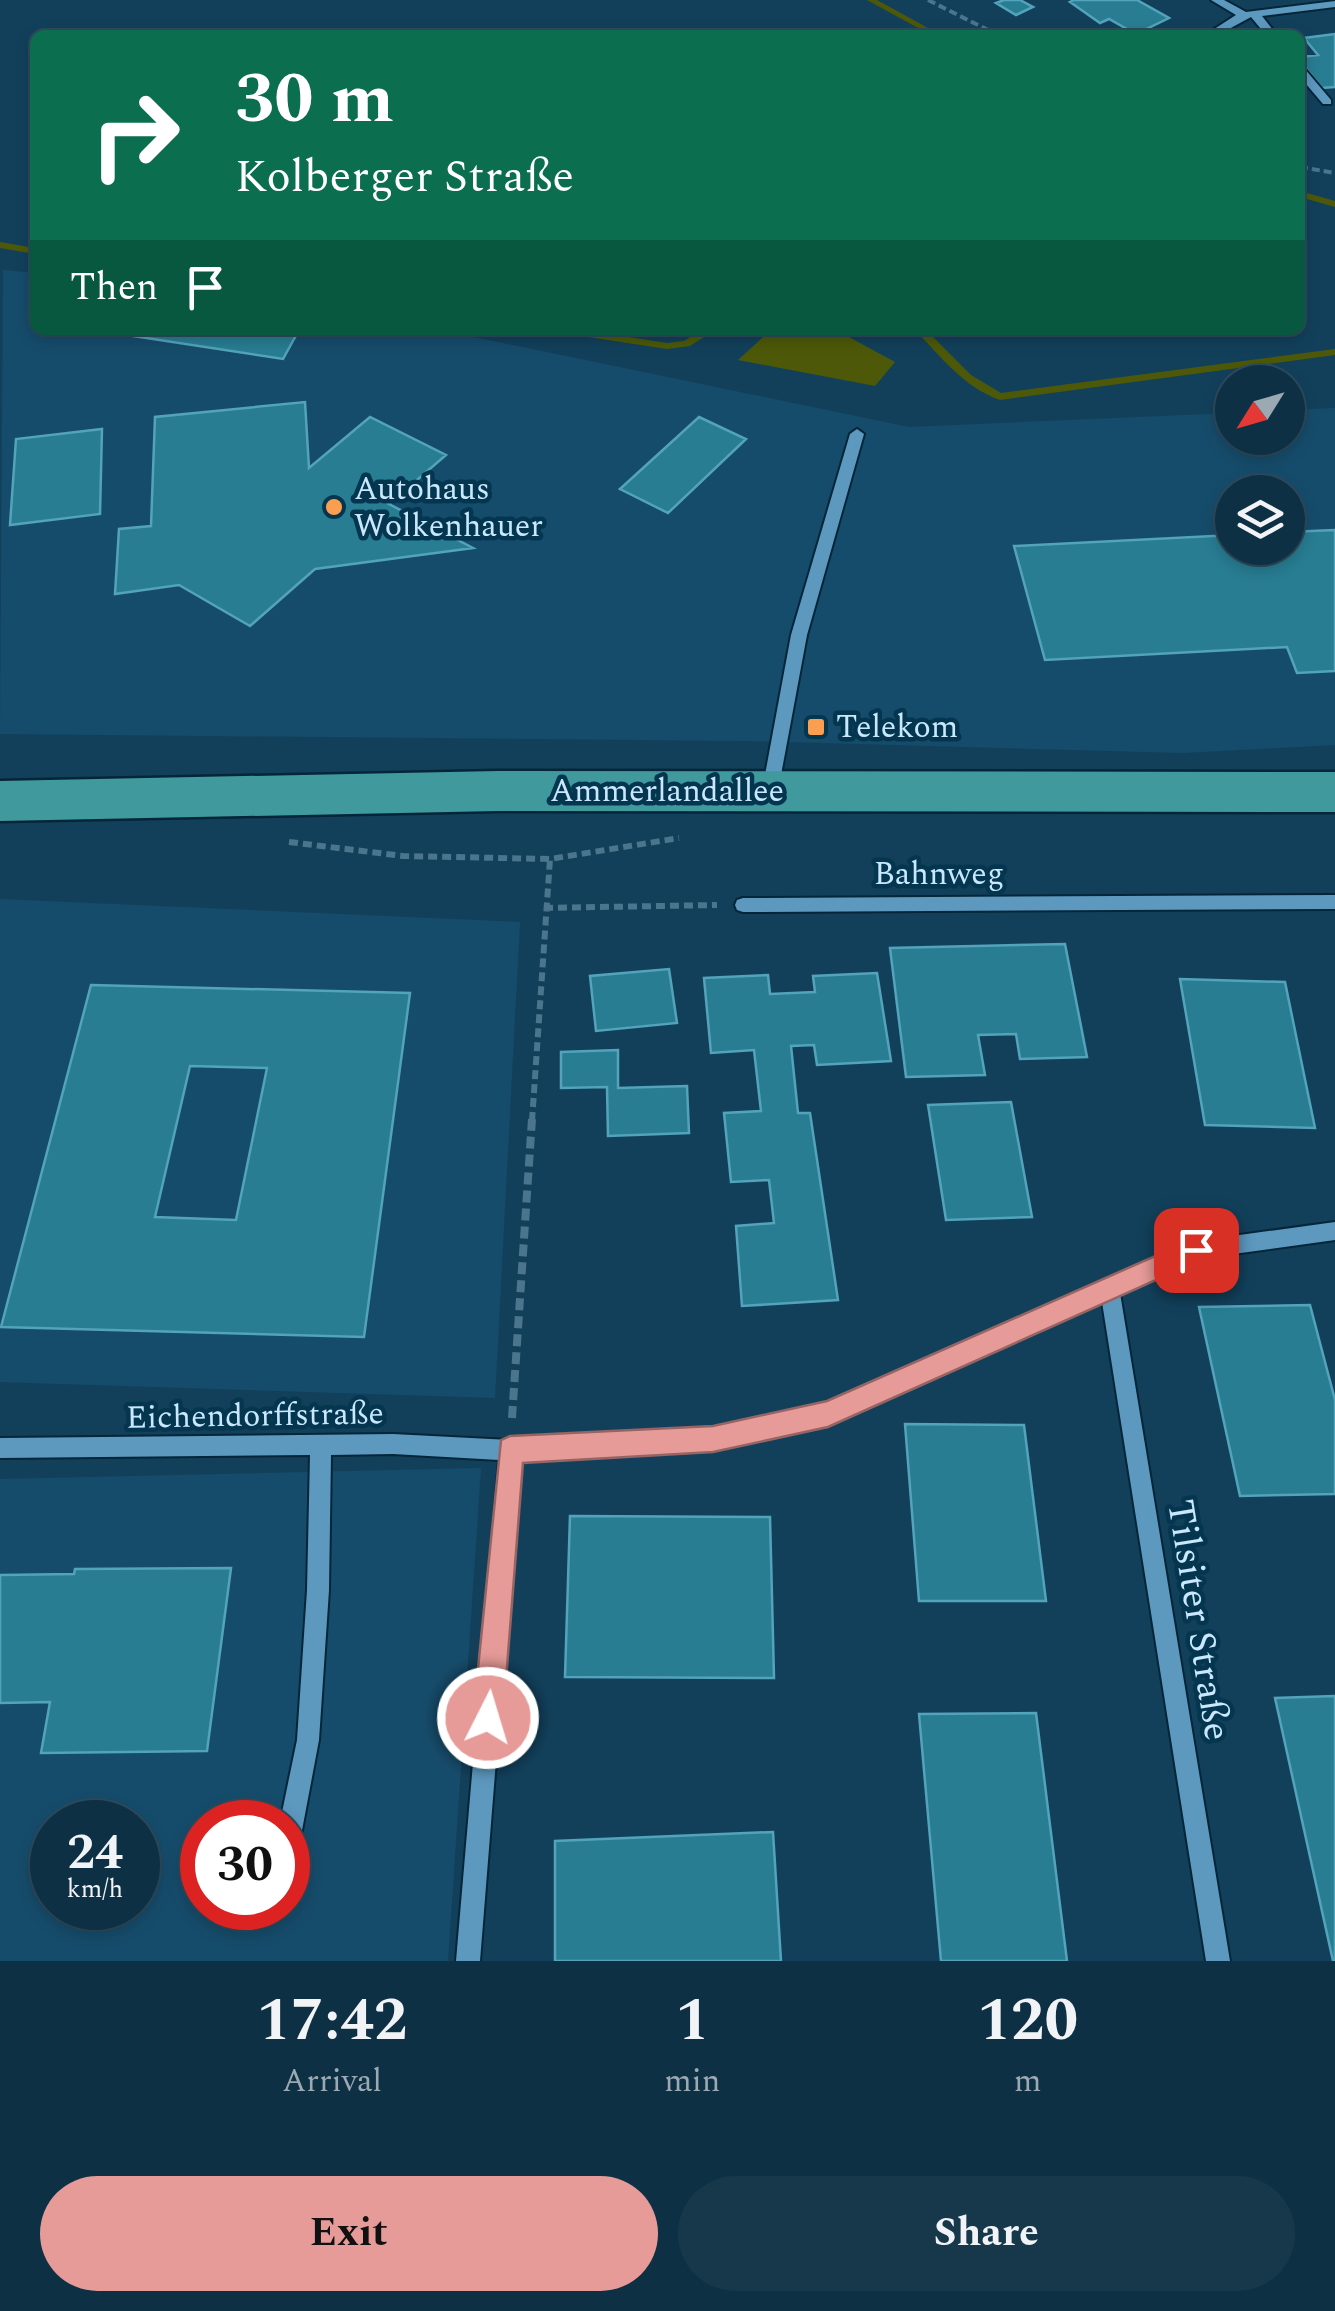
<!DOCTYPE html>
<html lang="en">
<head>
<meta charset="utf-8">
<style>
	body { margin:0; font-family:Spectral,serif; background:#17384b; color:#f1f3f6; height:100vh; display:flex; flex-direction:column; font-size:38px; white-space:nowrap }
	* { box-sizing:border-box; margin:0 }
	p { font-size:32px; color:#9ba9b2 }
	.icon { flex:none; width:55px; height:55px; fill:none; stroke:currentColor; stroke-width:2; stroke-linecap:round; stroke-linejoin:round }
	.map { position:relative; height:1961px; overflow:hidden }
	.drawer { display:flex; flex-direction:column; background:#0e3044; flex:1 }
	.drawer>* { flex:none }
	.hud { position:absolute; left:30px; top:30px; width:1275px; height:305px; border-radius:15px; box-shadow:0 5px 15px #0003,0 0 0 2px #2e4b5d; background:#0b6e4f; color:#fff; overflow:hidden }
	.needle { width:65px; rotate:233deg }
	.buttons { position:absolute; left:1215px; top:365px; display:grid; gap:20px }
	.buttons a { display:grid; place-items:center; width:90px; height:90px; border-radius:50%; background:#0e3044; box-shadow:0 5px 15px #0003,0 0 0 2px #2e4b5d; font-size:50px }
	.speed { position:absolute; left:30px; top:1800px; display:flex; gap:20px; font-size:50px; font-weight:700; text-align:center }
	.speed>* { display:grid; place-content:center; width:130px; height:130px; border-radius:50%; background:#0e3044; box-shadow:0 5px 15px #0003,0 0 0 2px #2e4b5d; line-height:1 }
	.speed small { font-size:25px; font-weight:400 }
	.speed .limit { border:15px solid #d22; background:#fff; color:#111 }
	.pin { position:absolute; display:grid; place-items:center; width:85px; height:85px; color:#fff; margin:-42px; border-radius:20px; box-shadow:0 5px 15px #0006 }
	.me { position:absolute; width:110px; margin:-55px; rotate:5deg; stroke-linejoin:round; filter:drop-shadow(0 0 8px #0008) }
	.turn { display:flex; align-items:center; gap:35px; height:210px; padding:0 40px; font-size:45px }
	.turn .icon { width:130px; height:130px; stroke-width:2.5 }
	.turn b { display:block; font-size:70px; line-height:85px }
	.then { display:flex; align-items:center; height:95px; padding:0 40px; background:#0003; gap:20px; font-size:38px }
	.eta { display:flex; justify-content:space-evenly; align-items:center; height:170px; text-align:center }
	.eta b { font-size:60px; font-weight:700; line-height:70px }
	.cta { display:flex; gap:20px; margin-top:auto; padding:20px 40px }
	.cta a { flex:1; height:115px; border-radius:60px; background:#e69b98; color:#111; font-size:40px; font-weight:700; line-height:115px; text-align:center }
	.cta a+a { background:#17384b; color:#f1f3f6 }
	.map>svg:first-child { display:block }
</style>
</head>
<body>
<div class="map">
<svg width="1335" height="1961" viewBox="0 0 1335 1961">
	<rect width="100%" height="100%" fill="#12405b"/>
	<path fill="#164c6b" fill-rule="evenodd" d="M3,270l32,3v57h405l469,97 323,-14v25h56v-28l47,-2v337l-152,8 -434,-12 -749,-7zM1232,492h56v56h-56z
		M0,899l520,23 -25,476 -495,-16z
		M481,1468l-33,493h-448v-482zM52,1822h86v86h-86zM202,1822h86v86h-86z"/>
	<path fill="#4d5908" d="M771,330h65l59,32 -20,24 -137,-26z"/>
	<g fill="none" stroke-linecap="round" stroke-linejoin="round">
		<path fill="#4d5908" fill-rule="evenodd" d="M867,0h10l64,35h-10z
			M1300,191l35,10v6l-35,-10z
			M0,242l35,6v6l-35,-6z
			M557,330h26l84,13 17,-2 18,-11h13l-25,16 -23,3 -105,-16z
			M915,330h11l45,45 30,18 334,-44v6l-335,45c-35,-12 -60,-44 -85,-70z"/>
	</g>
	<path fill="#287d92" stroke="#53a3ba" stroke-width="2.5" fill-rule="evenodd" d="M1004,0h16l13,7 -17,8 -20,-12z
		M1074,0h63l32,18 -33,16 -27,-15 -9,4 -30,-21z
		M1335,34v53l-13,1 -22,-27v-4l18,-2 -14,-17z
		M94,330h205l-16,29z
		M305,402l4,66 61,-51 76,38 -57,49 84,44 -158,21 -65,57 -71,-41 -64,9 4,-65 32,-3 4,-109z
		M699,417l47,22 -78,74 -48,-24z
		M102,429l-2,85 -90,11 6,-86z
		M1335,530v141l-38,2 -10,-26 -242,13 -31,-114 218,-11v13h56v-16z
		M1065,944l22,113 -67,2 -4,-25 -38,1 7,40 -79,2 -16,-129z
		M669,969l8,54 -81,8 -6,-55z
		M877,973l14,88 -74,4 -3,-20 -23,1 7,67h12l28,187 -96,6 -6,-80 38,-3 -5,-43 -38,2 -7,-69 37,-2 -7,-61 -43,3 -7,-75 64,-3 2,19 45,-2 -2,-16z
		M1180,979l105,3 30,146 -110,-3z
		M91,985l319,8 -46,344 -363,-10zM190,1066l77,2 -31,152 -81,-3z
		M618,1050v38l69,-2 2,47 -81,3 -1,-49 -46,1v-36z
		M1011,1102l21,115 -86,3 -18,-115z
		M1310,1305l25,95v94l-95,2 -41,-189z
		M905,1424l119,1 22,176h-127z
		M570,1516l200,1 4,161 -209,-1z
		M231,1568l-24,183 -166,2 9,-51 -50,1v-128l74,-1 1,-5z
		M1335,1696v265h-2l-58,-263z
		M1036,1713l31,248h-126l-22,-247z
		M773,1832l8,129h-226v-120z"/>
	<g fill="none" stroke-linecap="round" stroke-linejoin="round">
		<defs>
			<path id="minor" d="M1211,0h13l22,12 89,-11v6l-73,9 15,19h-11l-15,-18 -33,18h-13l31,-20z
				M1300,67l4,1 27,32v4h-8l-23,-27z
				M857,429l7,5 -57,201 -29,156 -8,6 -8,-6 29,-156 59,-201z
				M1335,895v14l-592,3 -6,-2 -2,-5 2,-5 6,-2z
				M1335,1222v18l-138,19 -77,34 110,668h-24l-104,-659 -274,122 -115,25 -193,11 -40,501h-24l43,-501 -106,-6 -62,1 -2,135 -10,150 -19,101 -4,8 -8,4v-31h-8l17,-82 10,-150 3,-135 -310,3v-20l393,-4 117,6 203,-11 114,-25 369,-163z"/>
			<path id="major" d="M498,771l837,1v40l-837,-1 -498,10v-40z"/>
		</defs>
		<use href="#minor" stroke="#052639" stroke-width="4"/>
		<use href="#major" stroke="#052639" stroke-width="5"/>
		<path stroke="#4b748d" stroke-width="4" stroke-dasharray="8 4" stroke-linecap="butt" d="M928,0l70,35
			M1300,167l35,6"/>
		<path stroke="#4b748d" stroke-width="6" stroke-dasharray="9 5" stroke-linecap="butt" d="M289,842l114,14 147,3 129,-21
			M544,908l173,-3
			M532,1121l18,-262"/>
		<path stroke="#4b748d" stroke-width="8" stroke-dasharray="12 6" stroke-linecap="butt" d="M512,1418l20,-299"/>
		<use href="#minor" fill="#5d98bf" fill-rule="evenodd"/>
		<use href="#major" fill="#40999d" fill-rule="evenodd"/>
	</g>
	<path fill="#e69b98" stroke="#966563" stroke-width="2.5" d="M1196,1238l9,3 4,9 -4,8 -377,169 -115,25 -190,11 -20,255 -5,10 -10,4 -10,-4 -5,-10 28,-278 9,-4 203,-10 114,-25z"/>
	<g fill="#fa9f4f" stroke="#043650" stroke-width="4">
		<circle cx="334" cy="507" r="10"/>
		<rect x="806" y="717" width="20" height="20" rx="5"/>
	</g>
	<g text-anchor="middle" dominant-baseline="central" stroke-width="9" stroke-linejoin="round" paint-order="stroke">
		<g font-size="32" fill="#cae8fd" stroke="#043650" text-anchor="start">
			<text x="354" y="489">Autohaus<tspan x="354" dy="37">Wolkenhauer</tspan></text>
			<text x="836" y="727">Telekom</text>
		</g>
		<g font-size="32" fill="#cae8fd" stroke="#043650">
			<text x="667" y="791">Ammerlandallee</text>
			<text x="939" y="874">Bahnweg</text>
			<text transform="translate(255 1416) rotate(-1)">Eichendorffstraße</text>
		</g>
		<g font-size="38" fill="#cae8fd" stroke="#043650">
			<text transform="translate(1198 1620) rotate(81)">Tilsiter Straße</text>
		</g>
	</g>
</svg>
<div class="buttons">
<a><svg class="needle" viewBox="-14 -14 28 28"><path d="M0-13l5 13h-10z" fill="#e53935"/><path d="M0 13l5-13h-10z" fill="#9ba9b2"/></svg></a>
<a><svg class="icon" aria-label="layers" viewBox="0 0 24 24"><path d="M12 4l9 5-9 5-9-5zM3 14l9 5 9-5"/></svg></a>
</div>
<div class="speed"><div>24<small>km/h</small></div><div class="limit">30</div></div>
<div class="pin" style="left:1196px;top:1250px;background:#d93025"><svg class="icon" aria-label="arrive" viewBox="0 0 24 24"><path d="M6 21V4h12l-3 4 3 4H6"/></svg></div>
<svg class="me" style="left:488px;top:1718px" viewBox="-20 -20 40 40"><circle r="17" fill="#e69b98" stroke="#fff" stroke-width="3"/><path d="M0-11L8 9 0 5-8 9z" fill="#fff"/></svg>
<div class="hud">
<div class="turn"><svg class="icon" aria-label="right" viewBox="0 0 24 24"><path d="M7 20v-9h11M14 6l5 5-5 5"/></svg><div><b>30 m</b>Kolberger Straße</div></div>
<div class="then">Then<svg class="icon" aria-label="arrive" viewBox="0 0 24 24"><path d="M6 21V4h12l-3 4 3 4H6"/></svg></div>
</div>
</div>
<section class="drawer">
<div class="eta">
<div><b>17:42</b><p>Arrival</p></div>
<div><b>1</b><p>min</p></div>
<div><b>120</b><p>m</p></div>
</div>
<div class="cta"><a>Exit</a><a>Share</a></div>
</section>
</body>
</html>
